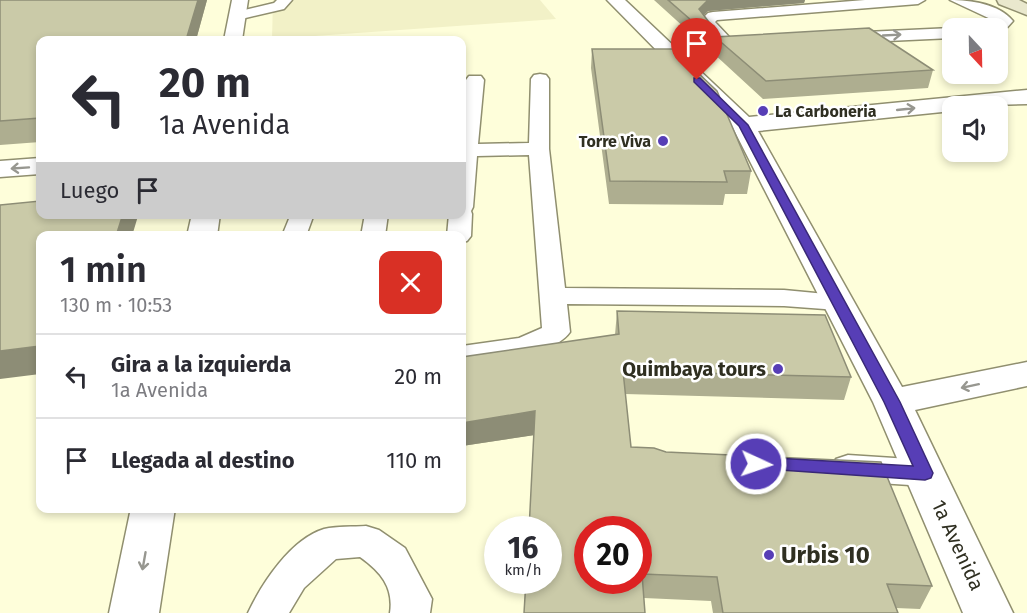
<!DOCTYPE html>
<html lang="es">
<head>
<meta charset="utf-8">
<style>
	body { margin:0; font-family:"Fira Sans",sans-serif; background:#f2f2f3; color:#2b2b33; height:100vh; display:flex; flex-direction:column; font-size:22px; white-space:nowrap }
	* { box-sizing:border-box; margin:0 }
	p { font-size:20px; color:#7c7c81 }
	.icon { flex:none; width:33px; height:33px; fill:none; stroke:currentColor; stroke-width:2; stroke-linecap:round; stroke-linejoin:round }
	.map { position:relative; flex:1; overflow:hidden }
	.details { position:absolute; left:36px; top:231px; width:430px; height:282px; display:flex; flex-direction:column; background:#fff; border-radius:12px; box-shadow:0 3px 9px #0003 }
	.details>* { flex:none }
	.hud { position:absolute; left:36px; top:36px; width:430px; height:183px; border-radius:12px; box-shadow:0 3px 9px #0003; background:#fff; color:#2b2b33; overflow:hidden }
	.needle { width:39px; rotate:158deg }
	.tools { position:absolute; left:942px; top:18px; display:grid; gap:12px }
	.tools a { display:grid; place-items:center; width:66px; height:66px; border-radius:12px; background:#fff; box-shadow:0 3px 9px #0003; font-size:30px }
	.speed { position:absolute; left:484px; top:516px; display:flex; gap:12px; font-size:30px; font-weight:700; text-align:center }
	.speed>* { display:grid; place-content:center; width:78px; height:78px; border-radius:50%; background:#fff; box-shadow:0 3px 9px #0003; line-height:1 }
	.speed small { font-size:15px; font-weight:400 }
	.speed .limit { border:9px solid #d22; background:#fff; color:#111 }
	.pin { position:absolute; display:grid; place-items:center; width:51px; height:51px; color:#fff; margin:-62px -26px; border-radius:50% 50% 50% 0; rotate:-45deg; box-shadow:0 0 6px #0007 }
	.pin .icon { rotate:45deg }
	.me { position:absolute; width:66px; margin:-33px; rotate:93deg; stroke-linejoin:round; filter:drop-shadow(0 0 4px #0008) }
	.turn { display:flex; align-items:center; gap:21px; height:126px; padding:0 24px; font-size:27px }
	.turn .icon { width:78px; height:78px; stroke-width:2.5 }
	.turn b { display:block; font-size:42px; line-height:51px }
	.then { display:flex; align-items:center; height:57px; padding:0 24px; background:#0003; gap:12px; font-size:22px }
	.round { display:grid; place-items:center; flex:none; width:63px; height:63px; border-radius:12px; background:#f2f2f3 }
	.summary { display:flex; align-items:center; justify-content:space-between; height:102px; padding:0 24px }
	h1 { font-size:36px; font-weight:600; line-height:45px }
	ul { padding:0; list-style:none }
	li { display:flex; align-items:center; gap:18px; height:84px; padding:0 24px; border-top:2px solid #e1e1e2 }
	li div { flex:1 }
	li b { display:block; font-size:22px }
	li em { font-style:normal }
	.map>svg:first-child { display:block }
</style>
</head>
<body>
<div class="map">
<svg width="1027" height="613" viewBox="0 0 1027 613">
	<rect width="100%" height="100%" fill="#fefeda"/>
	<path fill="#f2f1c7" d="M273,0h267l16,19 -284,20z"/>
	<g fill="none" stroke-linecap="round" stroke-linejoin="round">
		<defs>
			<path id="lane" d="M277,0h15l-8,9 -47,11 -7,-4 2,-3 42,-10z
				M865,0h60l-7,4 -201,16 -2,2 17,18 17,-2 8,5 -8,5 -83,6 -8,-5 8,-5 49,-3 -15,-20 8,-8 5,-1z
				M950,0c21,0 49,4 63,21l-10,11 -5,1v-5h-7l6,-6z
				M952,28v10l-108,5 -8,-5 8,-5z
				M540,74l6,1 3,4v70l16,139 219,2 63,6 4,6 -4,6 -9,2 -54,-4 -217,-2 3,28c-16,24 -80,28 -108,32v-18l57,-8 23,-10 -13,-173 -52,1 -4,51 -2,4 1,3 -1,22 -4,5 -5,1v-6h-15l2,-22h13v-98l4,-36 3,-4h12l3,4 -6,64 51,-1 2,-64 3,-4z
				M291,214h23l-8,22h-24z
				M365,214h23l-3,22h-24z
				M848,455l77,5 12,4 5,9 -5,9 -12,4 -77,-5 -12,-4 -5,-9 5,-9z
				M366,526l13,4 26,18 27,51 -2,14h-40c4,-26 -10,-42 -30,-56l-24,2 -32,29 -15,25h-41c14,-30 43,-74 76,-84 13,-3 29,-2 42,-3z"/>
			<path id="street" d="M232,0h16l-6,40h-18z
				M607,0h18l124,117 278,-27v14l-75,2v5l-194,20 144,256 125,-25v24l-112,24 98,203h-50l-90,-211 -140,-274z
				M40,158v16l-40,3v-16z
				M192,214h28l-3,22h-30z
				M131,508h44l-16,105h-50z"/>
			<path id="secondary" d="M997,0h22l8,4v11l-28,-11z"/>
		</defs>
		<use href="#lane" stroke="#908f6f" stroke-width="3"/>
		<use href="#street" stroke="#908f6f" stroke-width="3"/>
		<use href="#secondary" stroke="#908f6f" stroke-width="3"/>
		<use href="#lane" fill="#fff" fill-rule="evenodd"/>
		<use href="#street" fill="#fff" fill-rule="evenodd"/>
		<use href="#secondary" fill="#e9e8cd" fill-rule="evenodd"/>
	</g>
	<path fill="#aeae90" d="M0,0h207l-11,40h-156v102l-40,3z
		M654,0h151l-1,3 -96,8 -4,4 7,23 -14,1z
		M715,37l218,33 -5,18 -165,11 -50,-46z
		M592,49l159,122 -4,23h-22l-2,11 -114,-1 -18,-136z
		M617,311l234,66 -7,23 -219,-6 6,53 301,139 -12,23 -24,-1 2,5h-185l-2,-12 -67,-3 -110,-163 -72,11v-89l153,-22z"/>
	<path fill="#8d8d76" d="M198,0h9l-11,40h-10z
		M708,0h97l-1,3 -96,8 -10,10 1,-12z
		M712,26l-1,12 -14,1 2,-12z
		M123,214h15v2l-6,20h-16z
		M40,346v28l-40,5v-28z
		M535,411v24l-73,11v-23z"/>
	<path fill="#cacaa8" stroke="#8d8d76" stroke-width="1.5" fill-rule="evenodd" d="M0,0h198l-12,40h-146v78l-40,3z
		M668,0h40l-9,9 13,17 -13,1z
		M869,28l64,42 -167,11 -51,-44z
		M592,49h81l44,42 34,80h-27l3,11 -117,-1z
		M40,201v13h83l-7,22h-76v110l-40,5v-146z
		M617,311l208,4 26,62 -228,-6 8,76 23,1 12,4 215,10 51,124 -45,-2 11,29h-175l-6,-36 -75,-3 3,39h-121l2,-33h23v-50h-20l6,-119 -73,12v-66l157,-23zM588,530h51v50h-51z"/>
	<defs><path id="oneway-shaft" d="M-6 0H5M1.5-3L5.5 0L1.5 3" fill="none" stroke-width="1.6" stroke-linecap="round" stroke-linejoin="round" transform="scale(1.5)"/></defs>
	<g stroke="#979790">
		<use href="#oneway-shaft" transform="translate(892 35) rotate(-3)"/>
		<use href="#oneway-shaft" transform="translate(906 109) rotate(-6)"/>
		<use href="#oneway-shaft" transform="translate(20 168) rotate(176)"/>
		<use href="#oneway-shaft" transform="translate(970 386) rotate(168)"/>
		<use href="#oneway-shaft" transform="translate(144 561) rotate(100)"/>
	</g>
	<path fill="#573eb6" stroke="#392876" stroke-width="1.5" d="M694,78h6l48,47 152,277 33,71 -2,5 -6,2 -175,-12 -3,-4 3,-5 6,-2 157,9 -29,-64 -145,-276 -45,-44z"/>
	<g fill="#573eb6" stroke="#fff" stroke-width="2">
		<circle cx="763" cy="111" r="6"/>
		<circle cx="663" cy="141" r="6"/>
		<circle cx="778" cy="369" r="6"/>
		<circle cx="769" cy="555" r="6"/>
	</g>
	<g text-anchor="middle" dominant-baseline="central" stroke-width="5" stroke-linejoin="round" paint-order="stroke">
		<g font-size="16" font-weight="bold" fill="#2f2f21" stroke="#fff" text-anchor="start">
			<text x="775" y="111">La Carboneria</text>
			<text x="651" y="141" text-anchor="end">Torre Viva</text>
		</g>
		<g font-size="20" font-weight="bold" fill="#2f2f21" stroke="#fff" text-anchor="end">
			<text x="766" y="369">Quimbaya tours</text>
		</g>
		<g font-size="20" fill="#2f2f21" stroke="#fff">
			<text transform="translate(958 545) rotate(65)">1a Avenida</text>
		</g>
		<g font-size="24" font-weight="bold" fill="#2f2f21" stroke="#fff" text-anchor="start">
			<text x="781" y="555">Urbis 10</text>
		</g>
	</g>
</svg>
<div class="tools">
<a><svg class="needle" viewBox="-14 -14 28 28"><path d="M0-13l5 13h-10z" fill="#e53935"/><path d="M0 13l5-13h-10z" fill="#7c7c81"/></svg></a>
<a><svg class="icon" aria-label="sound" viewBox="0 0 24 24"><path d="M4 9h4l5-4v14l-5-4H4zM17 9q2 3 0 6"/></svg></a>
</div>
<div class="speed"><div>16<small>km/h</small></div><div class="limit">20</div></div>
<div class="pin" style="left:697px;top:80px;background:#d93025"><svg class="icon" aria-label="arrive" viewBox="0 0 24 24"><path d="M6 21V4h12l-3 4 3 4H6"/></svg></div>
<svg class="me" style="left:756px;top:464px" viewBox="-20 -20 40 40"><circle r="17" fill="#573eb6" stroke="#fff" stroke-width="3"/><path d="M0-11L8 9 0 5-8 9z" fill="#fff"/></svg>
<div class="hud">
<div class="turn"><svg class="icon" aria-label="left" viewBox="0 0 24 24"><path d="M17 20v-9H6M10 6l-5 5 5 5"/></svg><div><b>20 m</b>1a Avenida</div></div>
<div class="then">Luego<svg class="icon" aria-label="arrive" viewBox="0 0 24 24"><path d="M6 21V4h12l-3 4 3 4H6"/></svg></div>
</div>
<section class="details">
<div class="summary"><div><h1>1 min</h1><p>130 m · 10:53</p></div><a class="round" style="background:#d93025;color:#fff"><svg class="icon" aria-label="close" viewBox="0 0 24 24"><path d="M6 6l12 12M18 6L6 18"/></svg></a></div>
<ul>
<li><svg class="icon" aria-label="left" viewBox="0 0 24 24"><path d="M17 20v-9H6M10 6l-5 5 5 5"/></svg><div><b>Gira a la izquierda</b><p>1a Avenida</p></div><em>20 m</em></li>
<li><svg class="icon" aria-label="arrive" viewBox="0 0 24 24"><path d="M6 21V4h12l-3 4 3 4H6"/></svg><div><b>Llegada al destino</b></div><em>110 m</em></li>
</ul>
</section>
</div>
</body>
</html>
